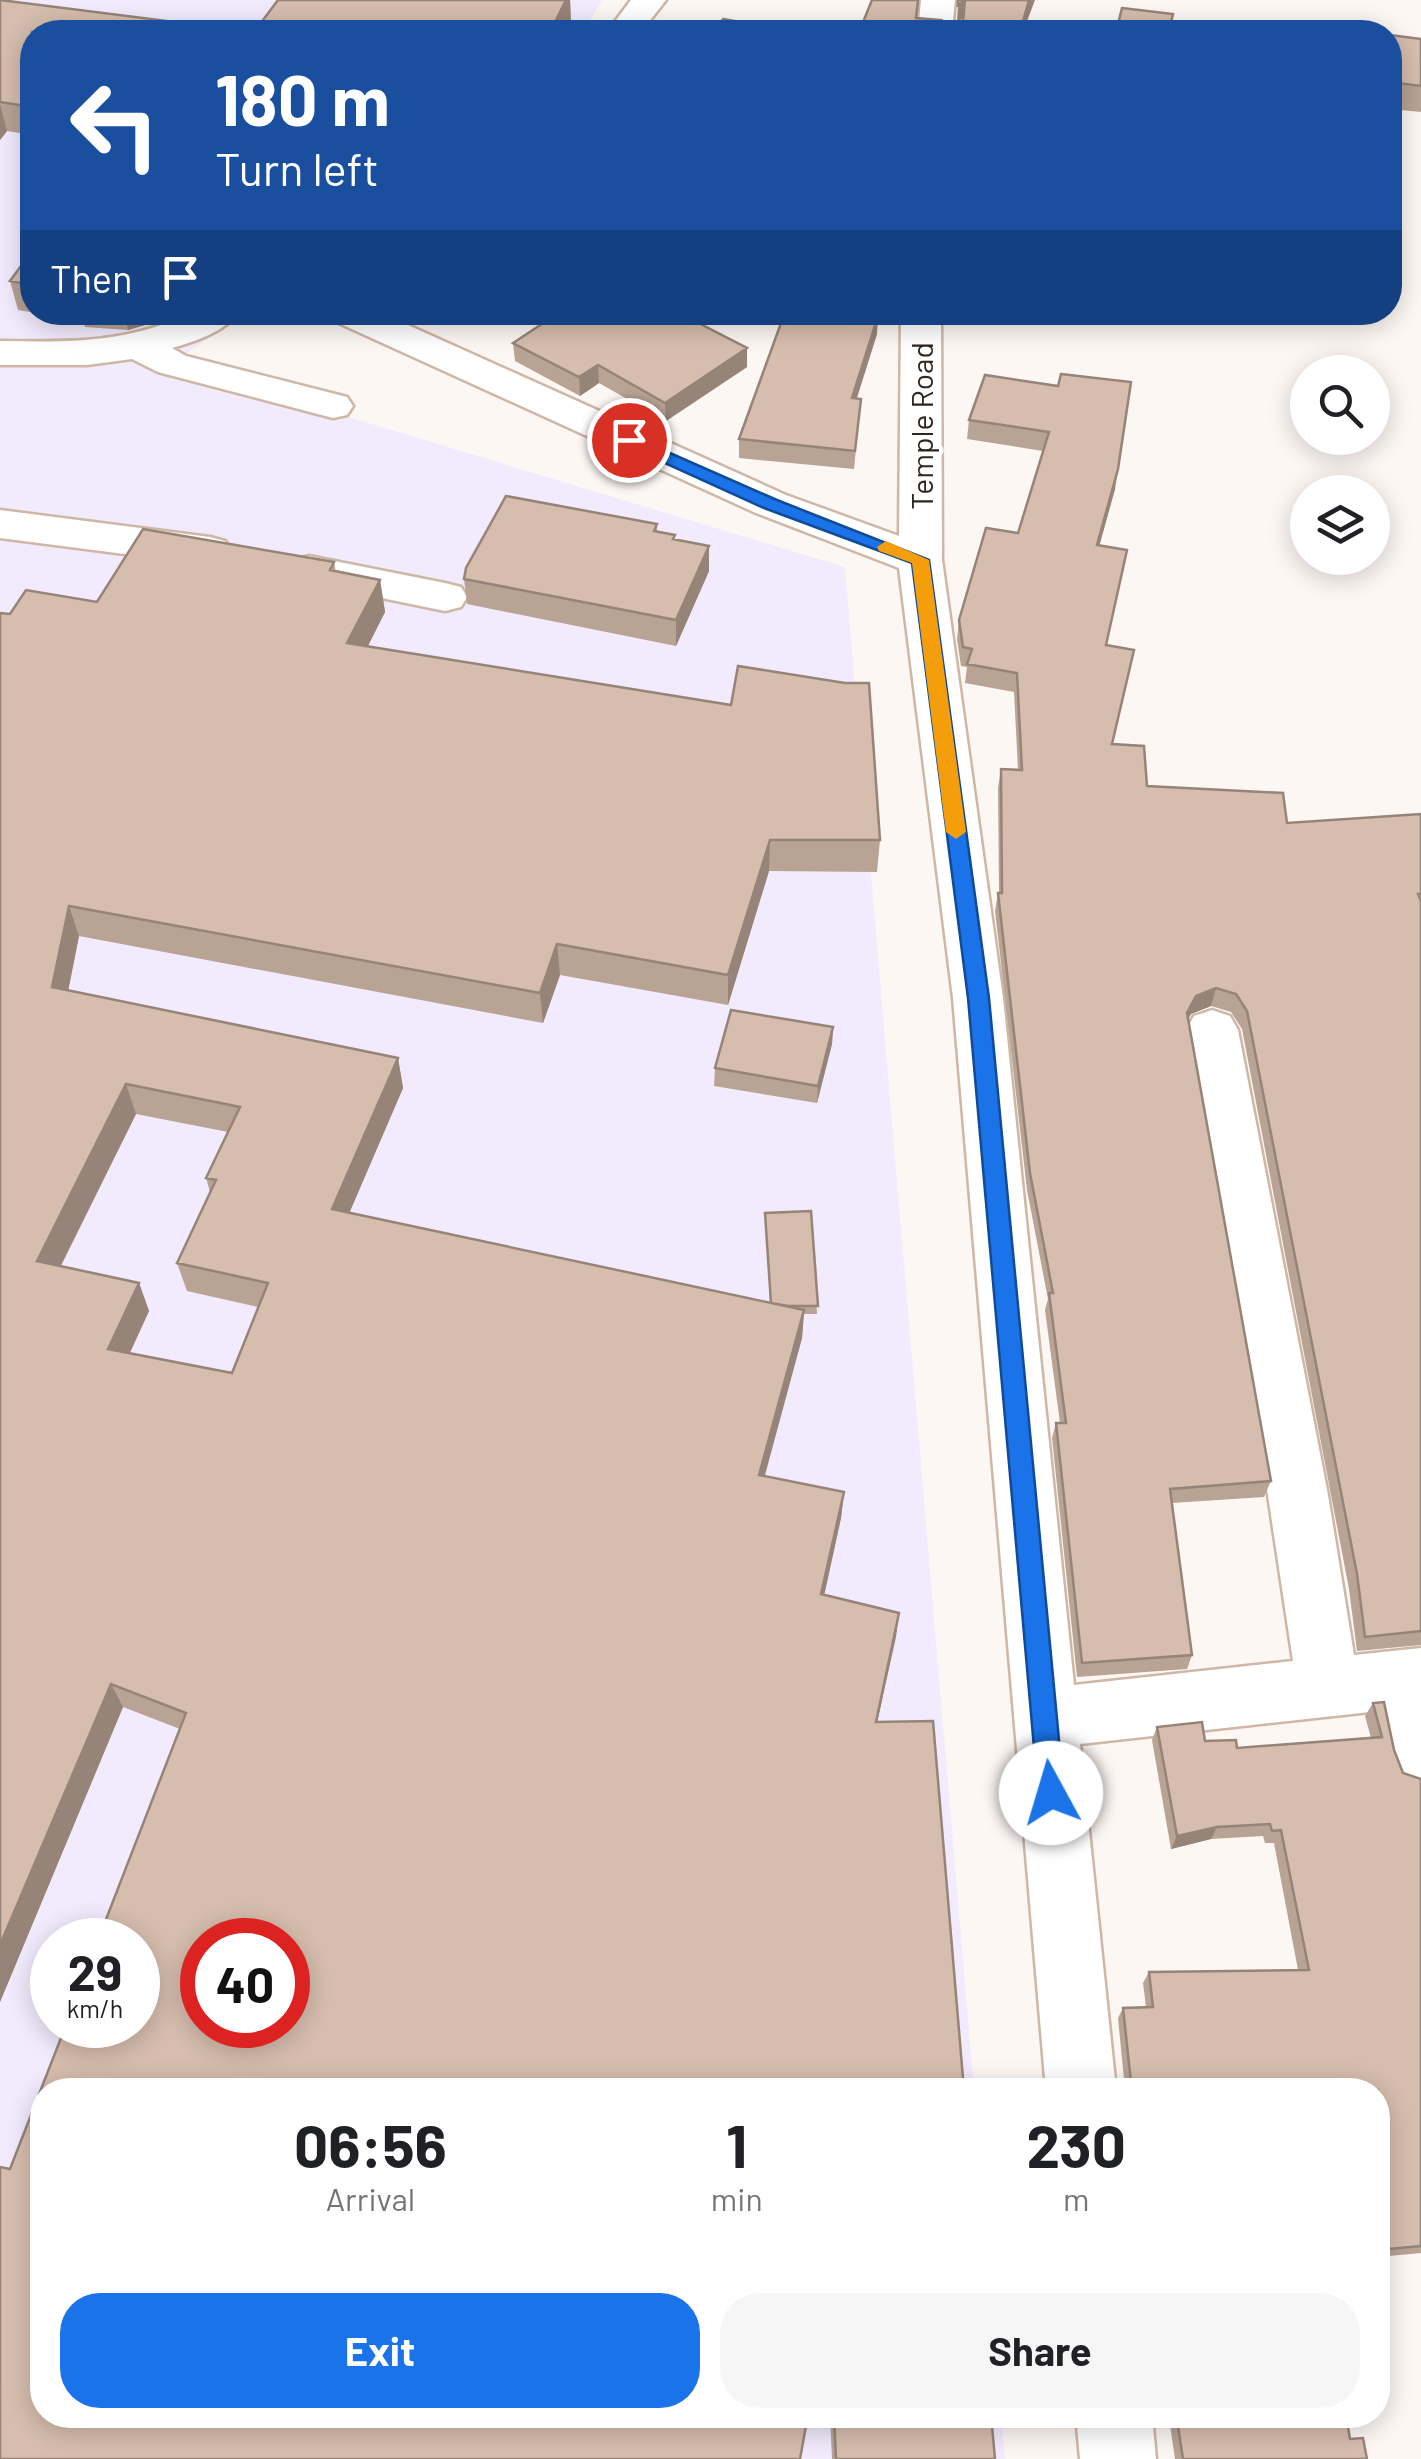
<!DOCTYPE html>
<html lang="en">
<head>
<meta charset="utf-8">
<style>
	body { margin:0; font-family:Barlow,sans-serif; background:#f6f6f6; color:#202124; height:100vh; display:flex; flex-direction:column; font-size:38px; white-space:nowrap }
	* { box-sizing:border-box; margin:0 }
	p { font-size:32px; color:#757577 }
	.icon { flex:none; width:55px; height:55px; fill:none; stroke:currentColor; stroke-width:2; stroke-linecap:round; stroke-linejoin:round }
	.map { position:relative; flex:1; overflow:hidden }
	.panel { position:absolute; left:30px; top:2078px; width:1360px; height:350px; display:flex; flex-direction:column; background:#fff; border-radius:40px; box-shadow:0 5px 25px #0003 }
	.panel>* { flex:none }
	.top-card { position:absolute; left:20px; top:20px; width:1382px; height:305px; border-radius:40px; box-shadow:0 5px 25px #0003; background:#1a4fa0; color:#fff; overflow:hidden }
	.fabs { position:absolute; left:1290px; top:355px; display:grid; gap:20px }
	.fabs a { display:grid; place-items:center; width:100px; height:100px; border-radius:50%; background:#fff; box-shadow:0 5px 25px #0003; font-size:50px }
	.speed { position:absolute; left:30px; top:1918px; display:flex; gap:20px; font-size:50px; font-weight:700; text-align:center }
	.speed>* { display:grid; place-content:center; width:130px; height:130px; border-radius:50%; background:#fff; box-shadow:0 5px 25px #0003; line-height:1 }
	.speed small { font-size:25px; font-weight:400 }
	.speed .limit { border:15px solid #d22; background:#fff; color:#111 }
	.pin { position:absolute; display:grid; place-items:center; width:85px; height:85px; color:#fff; margin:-42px; border:5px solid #fff; border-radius:50%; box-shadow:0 2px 10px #0007 }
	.me { position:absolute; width:110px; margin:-55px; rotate:354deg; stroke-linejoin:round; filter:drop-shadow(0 0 8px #0008) }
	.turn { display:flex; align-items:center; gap:35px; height:210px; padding:0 30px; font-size:45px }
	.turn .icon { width:130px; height:130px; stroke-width:2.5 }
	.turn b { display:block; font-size:70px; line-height:85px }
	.then { display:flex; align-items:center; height:95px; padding:0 30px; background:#0003; gap:20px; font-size:38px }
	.eta { display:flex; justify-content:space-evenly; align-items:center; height:170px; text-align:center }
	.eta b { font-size:60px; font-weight:700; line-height:70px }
	.primary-button { display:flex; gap:20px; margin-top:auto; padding:20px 30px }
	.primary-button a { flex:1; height:115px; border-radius:40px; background:#1a73e8; color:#fff; font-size:40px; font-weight:700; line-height:115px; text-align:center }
	.primary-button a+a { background:#f6f6f6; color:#202124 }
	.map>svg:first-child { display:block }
</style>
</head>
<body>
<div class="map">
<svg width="1421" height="2459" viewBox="0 0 1421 2459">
	<rect width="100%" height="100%" fill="#fdf7f4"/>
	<path fill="#f1ebfd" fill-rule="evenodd" d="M0,0h602l-19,32h-551v280l209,1 -68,51 672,203 129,1523h-932v325h959l4,44h-1005zM52,1940h86v85h-86zM202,1940h86v85h-86z"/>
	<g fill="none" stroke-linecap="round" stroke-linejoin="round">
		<defs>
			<path id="minor" d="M631,0h35l-25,32h-34z
				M921,0h34l-3,32h-34z
				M190,312h49c-13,19 -45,30 -67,36l14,8 161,41 6,9 -6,9 -14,3 -175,-46 -26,-13 -45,6h-87v-24c66,1 130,3 190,-29z
				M327,312h52l407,183 113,41 2,-224h40l1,248 61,438 71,687 219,-24 -25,-166 -82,-465 8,-14 18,-6 18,6 8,14 90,465 26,160 67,-7v145l-23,-9 -9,-22 -10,-51 -299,33 36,346h-70l-93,-1092 -54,-430 -143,-55 -424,-193z
				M0,510l210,27 15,4 7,10 -7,10 -15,4 -210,-27z
				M309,556l136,27 16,4 6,10 -6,10 -16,4 -151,-31 -7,-10 7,-10z
				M1076,2415h76l4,44h-76z"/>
		</defs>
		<use href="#minor" stroke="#cfb7a6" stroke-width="5"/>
		<use href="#minor" fill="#fff" fill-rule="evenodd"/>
	</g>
	<path fill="#b8a395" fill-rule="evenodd" d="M0,0l254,32 24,-32h292l1,23 -5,9h-534v103l-25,-4 -7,9z
		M1390,35l31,4v73l-31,-3z
		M32,251v61h147l-13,7 -38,11 -43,-3 -2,-6 -65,-11 -8,-29z
		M877,334l-21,65h5l-7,70 -115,-11v-19z
		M513,343l234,5v19l-81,54 -67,-38 -19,13 -65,-35z
		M985,375l130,114 -16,57 14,198 34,42 140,37 134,-9v831l-64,6 -8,-62 -107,-560 -11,-17 -20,-6 -20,8 -3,5 83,462 -7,16 -92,6 20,152 -5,14 -110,8 -25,-239 4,-15h4l-15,-113 3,-11 -21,-109 -32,-279 3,-18h1l-1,-105 3,-19 17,1 -4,-78 -49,-9 2,-16 -6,-1 -4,-27 2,-19 59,-87 25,-82 -76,-12 2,-19z
		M657,524v8l18,3v5l34,6v25l-33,75 -209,-42 -3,-25z
		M143,529l191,33 2,10 44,8 5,32 -17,34 363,59 7,-39 107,17h24l11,157 -3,32 -108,-1 -41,134 -168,-30 -17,48 -464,-87 -11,54 330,68 5,30 -54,125 421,90 -5,-90 46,-2 6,103h-13l-2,24 -38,138 80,16 -3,26 -17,77 75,18 -22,109 56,-1 31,369h-922v325h766l-8,44h-800v-292l10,2 56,-144h72v-85h-40l82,-211 -57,-22 -123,295v-1389l10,1 16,-24 71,12zM136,1114l92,18 -22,46 4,14 -33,71 10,28 71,16 -26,66 -102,-20 19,-42 -10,-28 -78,-17zM202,1940h86v85h-86z
		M833,1027l-1,17 -15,59 -103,-17 1,-18z
		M1373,1703l30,70 18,6v474l-43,4v-167h-253l-7,-72 5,-10 23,-1 -3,-24 6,-11 149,-2 -24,-127h-9l-2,-7 -52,3 -40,10 -19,-109 5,-13 48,14 32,7 134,-10 -6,-22z
		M830,2415h161l4,44h-163z
		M1162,2415h184l4,24 17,20h-192l-5,-34 -5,1z"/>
	<path fill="#968479" d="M566,0h4l1,23 -5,9h-16z
		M965,0l-2,18 -6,5 1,-18z
		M1029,0h6l-12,32h-3z
		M940,20l-1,12h-17z
		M0,104l7,27 -7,9z
		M124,312h55l-13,7 -38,11z
		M878,316l-1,18 -26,83 1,-19z
		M747,348v19l-81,54 -1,-18z
		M598,365l1,18 -19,13 -1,-19z
		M1118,469l-3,20 -21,76 3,-20z
		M709,546v25l-33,75v-26z
		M380,580l5,32 -32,63 -6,-32z
		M770,840l-1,31 -41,134v-30z
		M69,906l10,30 -16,81 -11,-30z
		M557,944l3,31 -17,48 -3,-30z
		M1216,988l-5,18 -20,8 -9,17 5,-18 9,-17z
		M833,1027l-1,17 -15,59 1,-17z
		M398,1058l5,30 -64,149 -7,-28z
		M126,1084l10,30 -87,175 -12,-28z
		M139,1283l10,28 -30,65 -11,-27z
		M804,1310l-2,28 -44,163 1,-26z
		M844,1492l-3,26 -22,101 2,-25z
		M899,1613l-3,24 -24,108 4,-23z
		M111,1684l12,23 -123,295v-57z
		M1217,1827l-6,12 -40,10 6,-13z"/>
	<path fill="#d6bdad" stroke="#968479" stroke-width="2.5" fill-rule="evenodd" d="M0,0l254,32 24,-32h288l-16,32h-518v75l-32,-5z
		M872,0h46l-2,18 24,2 -18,12h-63z
		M958,0h71l-9,32h-58l3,-32 -7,5z
		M1122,8l51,6 -4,18h-53z
		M723,19l77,13h-85z
		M1318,27l46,5h-47z
		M1390,35l31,4v47l-31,-4z
		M32,251v34l-22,-4z
		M560,312h117l70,36 -82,55 -67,-38 -19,12 -66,-34z
		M785,312h69l24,4 -26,82 9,1 -6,52 -116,-12z
		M1061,374l70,8 -13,87 -21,76 30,5 -21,95 28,5 -22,94 32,2 3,40 136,7 4,30 134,-9v80h-3l3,7v730l-56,6 -8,-63 -110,-563 -11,-17 -20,-6 -20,8 -9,17 84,468 -101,8 22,166 -110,8 -26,-240h10l-17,-130h4l-23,-120 -32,-280h4l-1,-124 21,1 -5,-97 -50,-9 5,-15 -9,-2 -4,-27 27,-92 32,5 31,-101 -80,-12 16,-45 73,11z
		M506,496l151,28 -3,7 21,4 -2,4 36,7 -33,74 -212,-41 2,-11z
		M143,529l191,33 -4,8 50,10 -33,63 384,62 7,-39 107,17h24l11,157h-110l-42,135 -171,-31 -17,49 -471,-87 -17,81 346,71 -66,151 472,101 -45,165 85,17 -23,102 78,19 -23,109 57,-1 31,369h-922v325h766l-8,44h-800v-292l10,2 56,-144h72v-85h-40l88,-227 -75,-29 -111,261v-1332l10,1 16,-24 71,12zM126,1084l114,23 -34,71 10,2 -39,83 91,20 -36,90 -124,-24 31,-66 -102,-22zM202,1940h86v85h-86z
		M731,1010l102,17 -15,59 -103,-18z
		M811,1211l7,95h-30l-17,-3 -6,-90z
		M1384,1702l10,48 9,23 18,6v467l-43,4v-160h-192l-1,-9 -54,1 -8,-74 30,-1 -4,-35 160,-2 -28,-140 -9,1 -2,-7 -53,3 -40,9 -20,-109 45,-5 3,19 31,-1 1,8 145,-11 -9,-34z
		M834,2415h157l4,44h-159z
		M1171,2415h175l4,24 13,-1 4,21h-184l-6,-39h-5z"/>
	<path fill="#1a73e8" stroke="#114b97" stroke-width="2.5" d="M629,435l148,65 152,60 60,438 75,795 -4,9 -9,4 -9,-4 -4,-9 -70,-795 -56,-435 -148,-55 -141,-64 -3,-4z"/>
	<path fill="#f59e0b" d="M886,541l43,19 37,272 -10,7 -10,-7 -34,-269 -33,-12 -2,-4z"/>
	<g text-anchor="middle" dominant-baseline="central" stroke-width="9" stroke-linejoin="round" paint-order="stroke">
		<g font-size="30" fill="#2f251f" stroke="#fff">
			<text transform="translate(921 426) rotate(-90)">Temple Road</text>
		</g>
	</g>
</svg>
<div class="fabs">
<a><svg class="icon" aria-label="search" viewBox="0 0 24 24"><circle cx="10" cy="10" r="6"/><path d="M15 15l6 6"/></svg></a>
<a><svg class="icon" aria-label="layers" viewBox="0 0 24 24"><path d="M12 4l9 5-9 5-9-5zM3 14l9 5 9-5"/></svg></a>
</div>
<div class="speed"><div>29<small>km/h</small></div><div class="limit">40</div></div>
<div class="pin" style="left:629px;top:440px;background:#d93025"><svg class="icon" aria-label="arrive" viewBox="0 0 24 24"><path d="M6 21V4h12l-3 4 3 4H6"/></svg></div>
<svg class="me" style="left:1051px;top:1793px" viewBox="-20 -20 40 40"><circle r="19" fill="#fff"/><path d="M0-13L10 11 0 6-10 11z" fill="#1a73e8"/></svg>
<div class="top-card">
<div class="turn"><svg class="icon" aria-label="left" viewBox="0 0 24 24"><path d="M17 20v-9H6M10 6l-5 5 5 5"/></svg><div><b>180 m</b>Turn left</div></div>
<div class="then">Then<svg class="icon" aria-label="arrive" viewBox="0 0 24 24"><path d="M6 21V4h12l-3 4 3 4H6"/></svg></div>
</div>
<section class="panel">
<div class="eta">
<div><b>06:56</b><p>Arrival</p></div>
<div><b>1</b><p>min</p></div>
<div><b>230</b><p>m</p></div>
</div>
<div class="primary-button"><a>Exit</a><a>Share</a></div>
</section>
</div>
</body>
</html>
